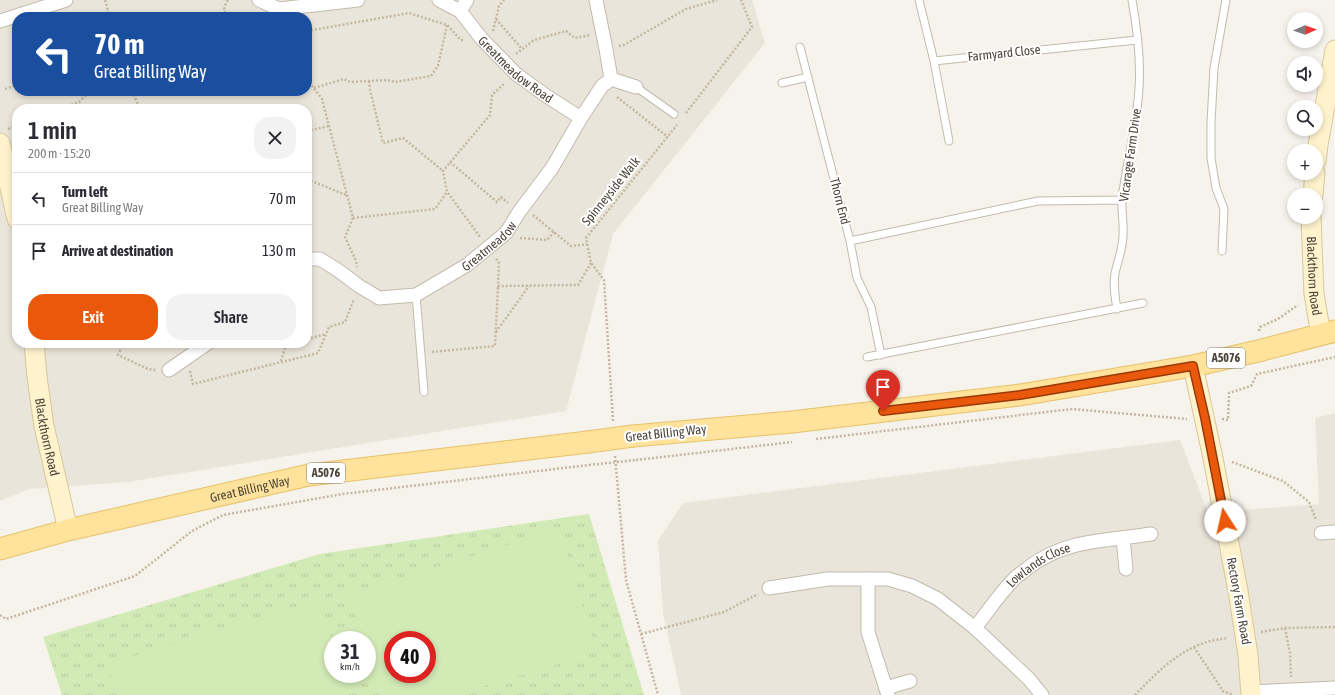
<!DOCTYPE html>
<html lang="en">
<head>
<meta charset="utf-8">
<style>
	body { margin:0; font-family:"Asap Condensed",sans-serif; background:#f2f2f3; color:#2b2b33; height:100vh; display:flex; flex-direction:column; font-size:15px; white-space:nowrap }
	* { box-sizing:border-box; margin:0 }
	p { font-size:13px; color:#7c7c81 }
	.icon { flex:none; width:22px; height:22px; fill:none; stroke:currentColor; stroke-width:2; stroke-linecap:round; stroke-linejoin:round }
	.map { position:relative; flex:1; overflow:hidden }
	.drawer { position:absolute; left:12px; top:104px; width:300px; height:244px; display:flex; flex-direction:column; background:#fff; border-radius:16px; box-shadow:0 2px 6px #0003 }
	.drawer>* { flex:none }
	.banner { position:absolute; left:12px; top:12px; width:300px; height:84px; border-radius:16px; box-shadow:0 2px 6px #0003; background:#1a4fa0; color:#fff; overflow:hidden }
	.needle { width:26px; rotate:88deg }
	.fabs { position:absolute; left:1287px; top:12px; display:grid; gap:8px }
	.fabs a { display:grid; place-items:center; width:36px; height:36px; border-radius:50%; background:#fff; box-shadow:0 2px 6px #0003; font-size:20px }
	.speed { position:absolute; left:324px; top:631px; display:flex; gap:8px; font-size:20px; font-weight:700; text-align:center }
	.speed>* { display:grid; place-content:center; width:52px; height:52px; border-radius:50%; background:#fff; box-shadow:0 2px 6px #0003; line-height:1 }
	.speed small { font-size:10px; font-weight:400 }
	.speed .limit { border:6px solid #d22; background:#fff; color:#111 }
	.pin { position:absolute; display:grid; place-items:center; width:34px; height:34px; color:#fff; margin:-41px -17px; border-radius:50% 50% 50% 0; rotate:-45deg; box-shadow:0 0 4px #0007 }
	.pin .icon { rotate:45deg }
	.me { position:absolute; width:44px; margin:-22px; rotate:350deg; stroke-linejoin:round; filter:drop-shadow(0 0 3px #0008) }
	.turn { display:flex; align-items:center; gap:14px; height:84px; padding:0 16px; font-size:18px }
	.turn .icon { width:52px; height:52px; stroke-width:2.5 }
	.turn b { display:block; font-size:28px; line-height:34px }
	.round { display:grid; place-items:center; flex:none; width:42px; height:42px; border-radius:16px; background:#f2f2f3 }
	.head { display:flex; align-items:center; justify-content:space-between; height:68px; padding:0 16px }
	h1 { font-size:24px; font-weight:600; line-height:30px }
	.primary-button { display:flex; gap:8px; margin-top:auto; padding:8px 16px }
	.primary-button a { flex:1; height:46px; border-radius:16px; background:#ea580c; color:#fff; font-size:16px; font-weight:600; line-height:46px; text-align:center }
	.primary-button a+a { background:#f2f2f3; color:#2b2b33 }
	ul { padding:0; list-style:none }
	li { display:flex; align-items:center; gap:12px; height:52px; padding:0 16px; border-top:1px solid #e1e1e2 }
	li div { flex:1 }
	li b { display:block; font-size:15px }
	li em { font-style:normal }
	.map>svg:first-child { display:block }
</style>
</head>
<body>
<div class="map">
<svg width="1335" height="695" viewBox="0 0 1335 695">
	<defs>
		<pattern id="park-tufts" width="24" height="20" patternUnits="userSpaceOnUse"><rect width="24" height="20" fill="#d2eab5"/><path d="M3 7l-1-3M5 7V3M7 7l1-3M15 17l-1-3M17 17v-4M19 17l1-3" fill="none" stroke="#b6ca9c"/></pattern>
	</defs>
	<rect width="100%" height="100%" fill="#f6f3ec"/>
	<path fill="#eae5da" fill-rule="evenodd" d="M0,0h752l13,43 -152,191 -47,177 -438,71 -99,7 -29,12zM17,17h290v74h-290zM17,109h290v234h-290z
		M1335,413v282h-654l-18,-82 -5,-72 25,-38 497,-63 28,73 111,-9 -4,-86z"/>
	<path fill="url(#park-tufts)" fill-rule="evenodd" d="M589,514l55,181h-582l-19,-58 277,-83zM333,640h34v34h-34zM393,640h34v34h-34z"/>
	<path fill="#d2eab5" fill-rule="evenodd" d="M560,529l37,123 -141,43h-76l-13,-42v-13h-4l-14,-46zM393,640h34v34h-34z
		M320,599l13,44v31h10l6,21h-232l-10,-31z"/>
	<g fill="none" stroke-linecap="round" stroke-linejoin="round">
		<defs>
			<path id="lane" d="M919,0l15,61 15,80
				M800,47l50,194 7,37 14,29 10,48
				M934,61l203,-21
				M782,83l26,-6
				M636,87l38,27
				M850,241l188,-40 84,-1
				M1222,251l2,-42 -8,-21 -5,-30v-36l3,-54 12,-68
				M416,295l8,97
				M1117,309c-2,-12 -4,-23 -2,-36 3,-13 8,-25 8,-38 1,-12 -2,-25 -1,-37 5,-37 15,-73 17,-110 2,-29 -2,-60 -7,-88
				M867,357l276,-54"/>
			<g id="street">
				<path d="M259,0l20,9 79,-9"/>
				<path id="s1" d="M439,0l21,11 21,27 35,36 32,23 33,21"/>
				<path d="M460,11l7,-11"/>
				<path d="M0,21l66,-21"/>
				<path d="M611,79l25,8"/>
				<path id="s2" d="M307,259h13l19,12 20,15 20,12 37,-3 51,-30 39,-32 13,-21 33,-44 29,-50 21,-32 9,-7 -5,-30 -10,-49"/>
				<path d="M169,370l39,-27"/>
				<path d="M1321,533l14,-1"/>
				<path d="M1123,538l3,31"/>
				<path d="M868,579v53l20,63"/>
				<path d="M769,588l59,-9h60l24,7 26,13 37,29 54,51 13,16"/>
				<path id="s3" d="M975,628c13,-17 25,-35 40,-50 4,-4 10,-7 14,-11 37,-28 78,-26 122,-33"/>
				<path d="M886,688l24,-7"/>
				<path d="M1251,692l84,-4"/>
			</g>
			<g id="secondary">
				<path d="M0,143l17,76"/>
				<path d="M1316,161l2,-16 17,-95"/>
				<path d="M1313,195l2,-22"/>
				<path id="s4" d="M1311,217l3,77 7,41"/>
				<path id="s5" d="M34,343l3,34 7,49 24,104"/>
				<path d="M1193,366l20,92 25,133"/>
				<path d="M1248,655l3,40"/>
			</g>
			<g id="primary">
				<path d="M633,436l159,-14 228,-27 173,-29 65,-15 77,-20"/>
				<path id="s6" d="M0,549l68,-19 241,-55 279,-33"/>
			</g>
		</defs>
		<use href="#lane" stroke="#c2bbae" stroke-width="9"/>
		<use href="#street" stroke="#c2bbae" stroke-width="15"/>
		<use href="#secondary" stroke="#d6c79b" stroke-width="21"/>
		<use href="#primary" stroke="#e6c16a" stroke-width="23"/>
		<path stroke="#c4b79f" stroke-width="2.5" stroke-dasharray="2 2" stroke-linecap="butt" d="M105,0l5,17
			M226,17l-2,-10 4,-7
			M496,19l26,30
			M307,31l102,-18 38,12 14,15h4
			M493,31l6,-25 5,-6
			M619,46l5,-1 62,-36 31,-9
			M516,54l18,-14 32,-9 9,7 15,-3
			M307,79l15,20 31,119 -8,19 11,24 1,6
			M369,81l1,9 13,53 20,-5 40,33
			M314,88l30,-9 6,3 37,-2 8,2 36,-6 7,-10 9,-41
			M5,89l12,-4
			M132,91l8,18
			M617,97l51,40
			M60,109l19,-7 11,-11
			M686,113l66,-86 -11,-27
			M8,129l9,-4
			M307,131l22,-5
			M450,162l47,40 4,-5 7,6
			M307,179l39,16
			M448,193l32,44
			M533,215l38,31 16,-2
			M353,218l82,-9 12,-17 -4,-21 47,-56 2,-20 13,-12
			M520,238l27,2 7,-8
			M496,259l3,3 -1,24 80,-1 13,-22
			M1259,331l1,-4 18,-8 20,-14
			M496,332l33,-46
			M307,339l19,-5
			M124,343l-6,12 30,14 8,1
			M432,352l63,-6 3,-60
			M281,361l5,-16 6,-2
			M190,371l3,13 125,-31 11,-26 16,-5 9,-23
			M1222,419l6,1 1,-27 22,-7 6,-12 78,-17
			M613,421l-9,-141 -13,-17 -5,-25 91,-113
			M816,439l256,-30 115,10
			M615,456l11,124 32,115
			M636,460l156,-18
			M1232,462l51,19 26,21 7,18
			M0,615l6,4 129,-43 57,-45 31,-16 120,-21 246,-29
			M1285,628l5,25 1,24
			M1261,632l24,-4 50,-1
			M641,634l83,-22 34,-18
			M1194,647l29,44 10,4
			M1135,695c20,-21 44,-45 72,-53 7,-2 14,-3 21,-4"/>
		<use href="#lane" stroke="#fff" stroke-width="7"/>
		<use href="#street" stroke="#fff" stroke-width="13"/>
		<use href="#secondary" stroke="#fff3cd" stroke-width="19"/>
		<use href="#primary" stroke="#ffe39c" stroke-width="21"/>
		<defs>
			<path id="secondary-bridge" d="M1238,591l10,64"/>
			<path id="primary-bridge" d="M588,442l45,-6"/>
		</defs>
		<use href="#secondary-bridge" stroke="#d6c79b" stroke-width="21" stroke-linecap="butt"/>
		<use href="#primary-bridge" stroke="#e6c16a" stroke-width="23" stroke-linecap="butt"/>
		<path stroke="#c4b79f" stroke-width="2.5" stroke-dasharray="2 2" stroke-linecap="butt" d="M589,465l47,-5"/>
		<use href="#secondary-bridge" stroke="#fff3cd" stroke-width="19"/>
		<use href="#primary-bridge" stroke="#ffe39c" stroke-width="21"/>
	</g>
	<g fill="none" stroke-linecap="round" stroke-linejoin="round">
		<defs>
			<path id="route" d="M883,411l137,-16 173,-29 12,52 20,103"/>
		</defs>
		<use href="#route" stroke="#983908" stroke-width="10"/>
		<use href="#route" stroke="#ea580c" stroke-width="7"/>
	</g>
	<g text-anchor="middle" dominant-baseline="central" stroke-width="4" stroke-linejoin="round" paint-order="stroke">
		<g fill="#fff" stroke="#817c74" stroke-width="1">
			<rect x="1207" y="348" width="38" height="20" rx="3"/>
			<rect x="307" y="463" width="38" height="20" rx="3"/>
		</g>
		<g font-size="12" font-weight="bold" fill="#4b4439">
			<text x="1226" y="358">A5076</text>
			<text x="326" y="473">A5076</text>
		</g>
		<g font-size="13" fill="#4b4439" stroke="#fff">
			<text transform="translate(1004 53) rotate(-6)">Farmyard Close</text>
			<text stroke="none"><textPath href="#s1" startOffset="105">Greatmeadow Road</textPath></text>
			<text transform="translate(1130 155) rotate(-82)">Vicarage Farm Drive</text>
			<text transform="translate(611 191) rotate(-51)">Spinneyside Walk</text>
			<text transform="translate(840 201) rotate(76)">Thorn End</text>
			<text stroke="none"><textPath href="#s2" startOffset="209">Greatmeadow</textPath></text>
			<text stroke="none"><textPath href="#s4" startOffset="59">Blackthorn Road</textPath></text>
			<text transform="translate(666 433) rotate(-6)">Great Billing Way</text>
			<text stroke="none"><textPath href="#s5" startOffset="95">Blackthorn Road</textPath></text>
			<text stroke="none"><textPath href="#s6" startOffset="257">Great Billing Way</textPath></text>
			<text stroke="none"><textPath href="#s3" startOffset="91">Lowlands Close</textPath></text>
			<text transform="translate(1239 601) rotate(80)">Rectory Farm Road</text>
		</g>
	</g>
</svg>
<div class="fabs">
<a><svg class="needle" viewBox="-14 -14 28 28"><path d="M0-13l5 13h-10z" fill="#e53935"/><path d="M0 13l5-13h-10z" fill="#7c7c81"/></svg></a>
<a><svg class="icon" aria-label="sound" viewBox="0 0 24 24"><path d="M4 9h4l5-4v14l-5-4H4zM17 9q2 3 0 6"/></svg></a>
<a><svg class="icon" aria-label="search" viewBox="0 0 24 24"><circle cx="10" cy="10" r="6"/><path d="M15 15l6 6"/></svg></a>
<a>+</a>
<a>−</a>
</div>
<div class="speed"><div>31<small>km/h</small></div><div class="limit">40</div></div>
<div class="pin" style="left:883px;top:411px;background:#d93025"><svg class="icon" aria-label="arrive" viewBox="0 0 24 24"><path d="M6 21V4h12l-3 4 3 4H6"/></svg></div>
<svg class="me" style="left:1225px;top:521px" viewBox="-20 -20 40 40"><circle r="19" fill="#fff"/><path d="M0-13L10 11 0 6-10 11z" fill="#ea580c"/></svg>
<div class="banner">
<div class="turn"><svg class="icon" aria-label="left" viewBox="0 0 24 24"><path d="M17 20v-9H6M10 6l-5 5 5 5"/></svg><div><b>70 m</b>Great Billing Way</div></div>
</div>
<section class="drawer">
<div class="head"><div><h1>1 min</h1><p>200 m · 15:20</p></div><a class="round"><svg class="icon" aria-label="close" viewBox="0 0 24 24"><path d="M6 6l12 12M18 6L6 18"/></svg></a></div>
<ul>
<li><svg class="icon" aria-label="left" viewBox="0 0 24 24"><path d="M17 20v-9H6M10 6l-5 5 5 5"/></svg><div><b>Turn left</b><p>Great Billing Way</p></div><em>70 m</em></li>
<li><svg class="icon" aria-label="arrive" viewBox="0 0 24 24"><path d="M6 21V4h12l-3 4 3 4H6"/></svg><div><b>Arrive at destination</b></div><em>130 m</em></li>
</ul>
<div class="primary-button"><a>Exit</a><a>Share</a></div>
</section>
</div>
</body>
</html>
